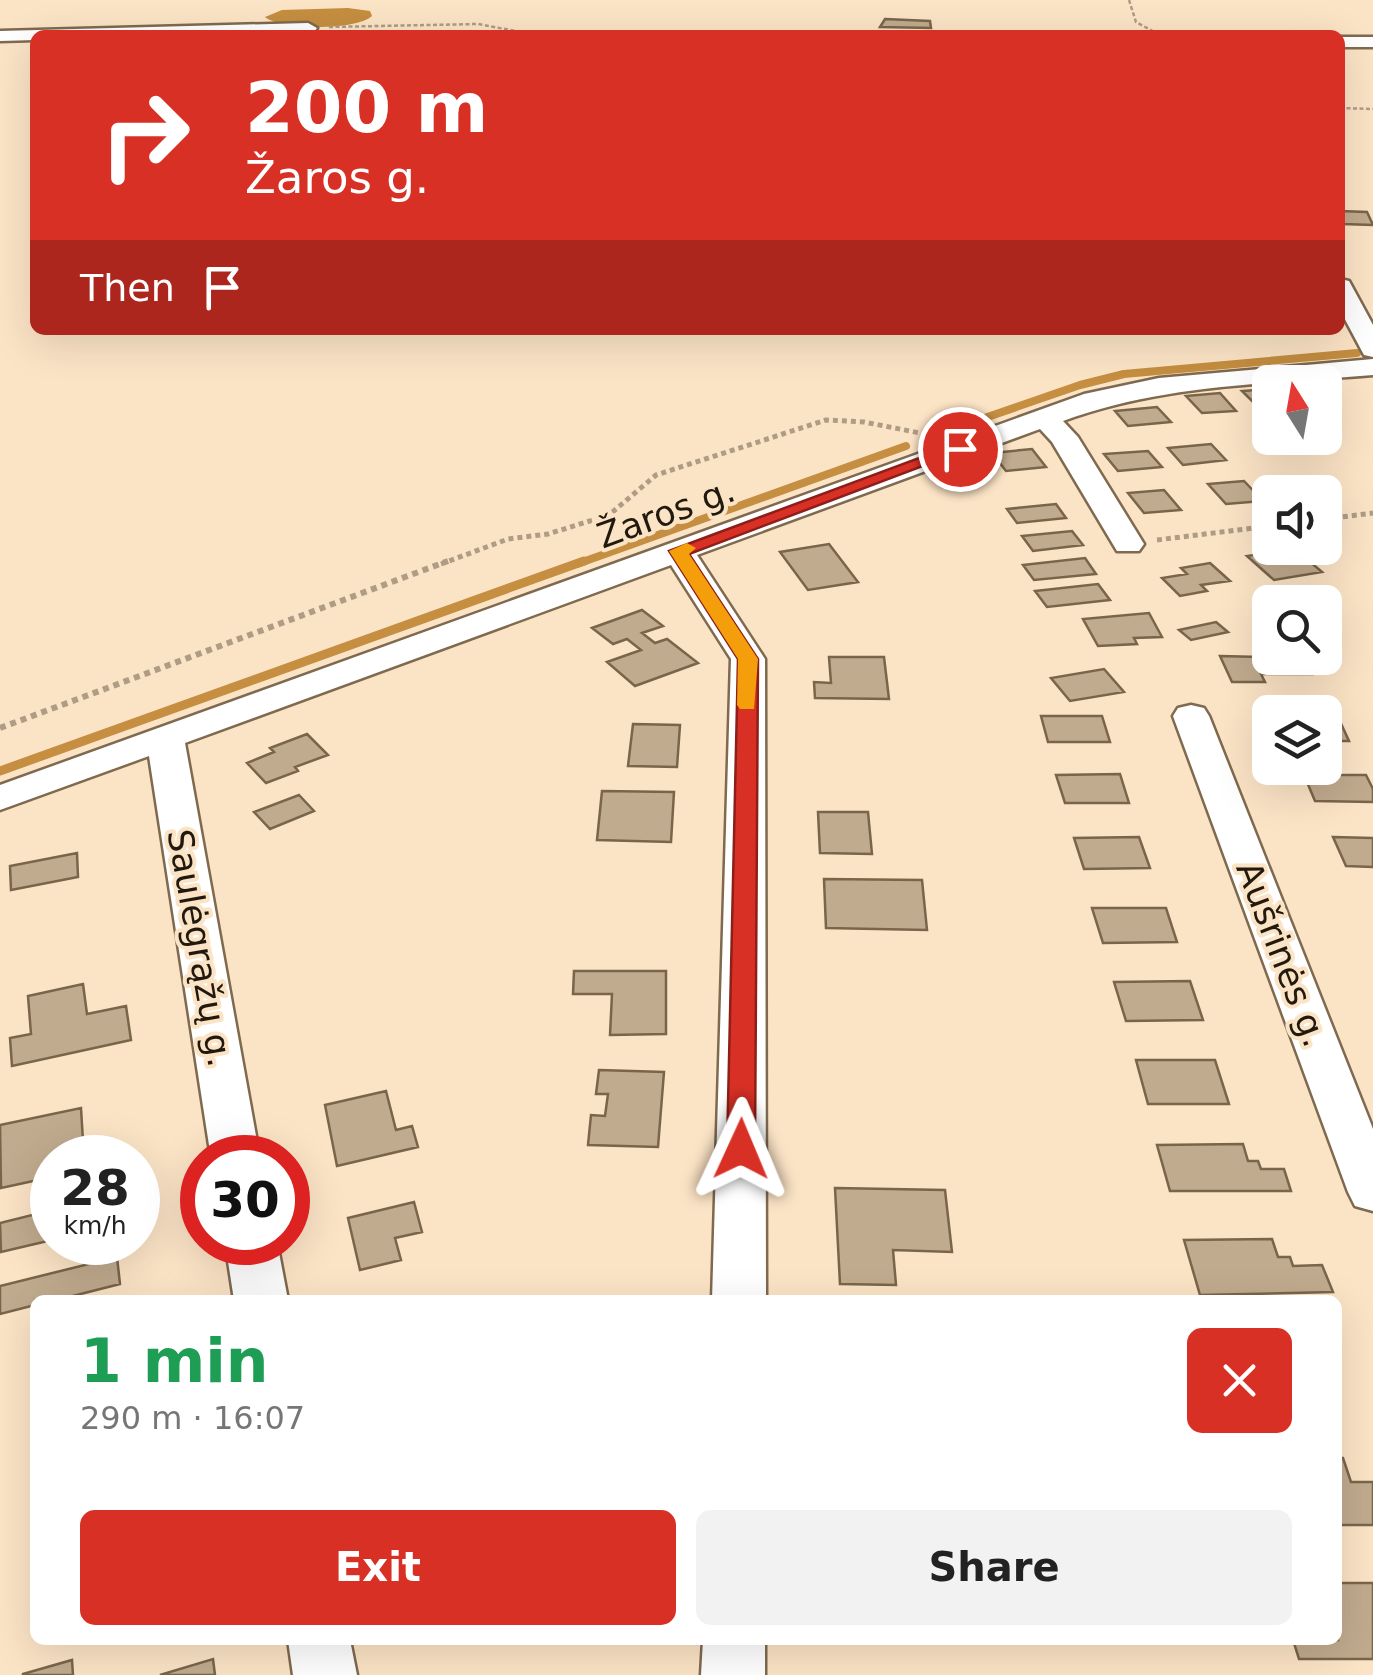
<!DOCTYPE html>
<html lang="en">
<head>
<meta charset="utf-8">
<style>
	body { margin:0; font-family:"DejaVu Sans",sans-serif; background:#f2f2f2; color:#222; height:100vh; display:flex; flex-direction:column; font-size:38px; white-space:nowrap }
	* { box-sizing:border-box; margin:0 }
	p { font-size:32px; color:#767676 }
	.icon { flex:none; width:55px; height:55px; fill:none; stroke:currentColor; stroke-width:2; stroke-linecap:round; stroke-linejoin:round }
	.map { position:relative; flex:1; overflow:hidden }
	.side { position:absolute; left:30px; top:1295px; width:1312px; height:350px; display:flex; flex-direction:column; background:#fff; border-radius:15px; box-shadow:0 10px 40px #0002 }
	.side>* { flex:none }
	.top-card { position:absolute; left:30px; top:30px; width:1315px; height:305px; border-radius:15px; box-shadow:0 10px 40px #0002; background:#d93025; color:#fff; overflow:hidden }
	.needle { width:65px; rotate:349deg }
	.fabs { position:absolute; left:1252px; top:365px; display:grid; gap:20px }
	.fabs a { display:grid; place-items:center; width:90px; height:90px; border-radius:15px; background:#fff; box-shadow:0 10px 40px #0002; font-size:50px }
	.speed { position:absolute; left:30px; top:1135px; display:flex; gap:20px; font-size:50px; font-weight:700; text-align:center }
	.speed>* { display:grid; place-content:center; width:130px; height:130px; border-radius:50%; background:#fff; box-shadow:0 10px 40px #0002; line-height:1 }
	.speed small { font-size:25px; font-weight:400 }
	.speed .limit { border:15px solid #d22; background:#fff; color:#111 }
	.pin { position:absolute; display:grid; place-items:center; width:85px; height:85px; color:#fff; margin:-42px; border:5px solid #fff; border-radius:50%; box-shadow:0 2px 10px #0007 }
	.me { position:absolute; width:110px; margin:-55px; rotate:1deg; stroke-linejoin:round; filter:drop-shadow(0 0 8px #0008) }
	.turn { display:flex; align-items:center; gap:35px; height:210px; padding:0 50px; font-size:45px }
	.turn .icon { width:130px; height:130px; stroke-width:2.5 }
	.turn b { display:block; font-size:70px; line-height:85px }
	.then { display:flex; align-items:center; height:95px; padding:0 50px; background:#0003; gap:20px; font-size:38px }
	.round { display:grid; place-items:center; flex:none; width:105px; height:105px; border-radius:15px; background:#f2f2f2 }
	.head { display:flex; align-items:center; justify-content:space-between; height:170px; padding:0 50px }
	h1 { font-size:60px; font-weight:800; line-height:75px; color:#1e9e55 }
	.button { display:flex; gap:20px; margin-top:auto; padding:20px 50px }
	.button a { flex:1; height:115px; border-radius:15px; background:#d93025; color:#fff; font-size:40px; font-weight:800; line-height:115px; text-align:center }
	.button a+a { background:#f2f2f2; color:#222 }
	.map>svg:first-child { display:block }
</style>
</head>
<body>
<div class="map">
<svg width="1373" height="1675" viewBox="0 0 1373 1675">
	<rect width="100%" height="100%" fill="#fbe3c5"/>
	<path fill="#c58e40" d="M348,8l22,3 2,5c-16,15 -93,14 -107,1l17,-7z"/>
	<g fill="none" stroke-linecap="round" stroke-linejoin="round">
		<path stroke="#c58e40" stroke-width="8" d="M947,431l133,-46 44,-11 233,-21
			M577,564l329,-118"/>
		<path stroke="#c58e40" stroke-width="9" d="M0,771l584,-210"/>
	</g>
	<path fill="#c1ab8e" stroke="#79654a" stroke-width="2.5" d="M885,19l45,2 1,7 -51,-1z
		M1340,211l27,1 6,13 -30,-1z
		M1270,389v18l-11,1 -17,-17z
		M1220,393l16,18 -34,2 -16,-17z
		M1157,407l14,15 -43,4 -13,-15z
		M1211,444l15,16 -43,5 -15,-17z
		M1032,449l14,18 -40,4 -14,-18z
		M1148,451l14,16 -44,4 -14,-17z
		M1244,481l19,20 -37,3 -18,-20z
		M1164,490l17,20 -37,3 -16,-20z
		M1056,504l10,14 -49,5 -10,-14z
		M1072,531l11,14 -50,6 -11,-15z
		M829,544l29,38 -50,8 -28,-38z
		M1295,549l27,23 -48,8 -27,-24z
		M1085,558l11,16 -62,6 -11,-15z
		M1210,563l20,18 -29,4 6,6 -27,5 -18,-18 25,-4 -6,-6z
		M1098,584l12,16 -63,7 -12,-16z
		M642,610l21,16 -21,7 13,10 12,-4 31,24 -63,23 -28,-24 34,-12 -14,-11 -14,5 -21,-16z
		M1149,613l13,24 -28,1 3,6 -39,2 -15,-27z
		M1216,622l12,10 -37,8 -12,-10z
		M1220,656l84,2 8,16h-51l4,8h-33z
		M829,657h55l5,42 -74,-1 -1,-16 17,1z
		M1104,669l20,23 -54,9 -19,-23z
		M1041,716h61l8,26h-62z
		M1325,717h13l11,24h-24z
		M633,724l47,1 -3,42 -49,-1z
		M307,734l21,21 -33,12 3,4 -32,12 -19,-20 27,-11 -4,-4z
		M1120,774l9,29h-64l-9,-28z
		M1304,775h62l7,14v13l-58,-1z
		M602,791l72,1 -3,50 -74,-2z
		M299,795l15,16 -44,18 -16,-17z
		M818,812h50l4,42 -52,-1z
		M1139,837l11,31 -66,1 -10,-31z
		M1333,837l40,1v29l-27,-1z
		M77,853l1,24 -67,13 -1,-24z
		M824,879l98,1 5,50 -101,-2z
		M1092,908h74l11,34 -74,1z
		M574,971h92v63l-56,1 2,-41h-39z
		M1190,981l13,39 -77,1 -12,-39z
		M83,984l4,30 39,-8 5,34 -119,26 -2,-28 21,-4 -3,-38z
		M1136,1060h79l14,44h-81z
		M599,1070l65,2 -6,75 -70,-2 3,-30 14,1 3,-22h-12z
		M386,1091l10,39 16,-4 6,21 -81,19 -12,-61z
		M81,1108l3,50h-32v19l-51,11 -1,-63z
		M1243,1144l5,17h10l3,8h23l7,22h-121l-13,-46z
		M835,1188l110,2 7,62 -59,-2 3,35 -56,-1z
		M414,1202l8,30 -27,6 6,22 -41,10 -12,-52z
		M52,1210v30l-51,12 -1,-29z
		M1272,1239l6,18h12l3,9 29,-1 11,27 -133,3 -16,-55z
		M117,1257l3,27 -63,16h-22v5l-35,9v-28z
		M1338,1458h5l8,24h22v43h-35z
		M1338,1583h35v76h-74l-6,-19h45z
		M213,1659l2,16h-55z
		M72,1660l1,15h-50v-1z"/>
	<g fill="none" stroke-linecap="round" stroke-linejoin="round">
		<defs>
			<path id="minor" d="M308,23l9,5 -3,4 -279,3v5l-35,1v-10z
				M1340,37h33v10h-33z
				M1340,279l9,2 24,44v32l-9,-2 -24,-45z
				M1373,359v16c-104,9 -210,9 -310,46l15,16 66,107 -5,7h-22l-65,-109 -12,-13 -343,126 68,104 1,641h-54l19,-641 -60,-94 -486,178 75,415h-49l-62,-402 -149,54v-25l1084,-391 75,-16z
				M1191,705l13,3 5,8 164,413v82l-18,-5 -7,-14 -175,-476 5,-8z
				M225,1242h52l11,58h-54z
				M288,1640h62l7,35h-64z
				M703,1640h62v35h-64z"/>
		</defs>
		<use href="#minor" stroke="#7f6a4f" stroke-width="5"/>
		<path stroke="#ae9c85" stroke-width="2.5" stroke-dasharray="4 2.5" stroke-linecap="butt" d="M1129,0l7,22 24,13
			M329,27l149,-3 59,11
			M1340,108l33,1"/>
		<path stroke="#ae9c85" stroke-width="5" stroke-dasharray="5 4" stroke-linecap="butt" d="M1325,519l48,-6
			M1157,540l113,-14
			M441,564l67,-25 40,-5 61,-19 47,-40 170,-55 38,2 61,12"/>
		<path stroke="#ae9c85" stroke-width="6" stroke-dasharray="6 5" stroke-linecap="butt" d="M0,728l448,-167"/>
		<use href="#minor" fill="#fff" fill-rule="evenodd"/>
	</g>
	<path fill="#d93025" stroke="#8d1f18" stroke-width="2.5" d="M954,445l14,4 -279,105 69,105 -3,490 -4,8 -10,3 -10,-3 -4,-8 11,-490 -69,-108z"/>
	<path fill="#f59e0b" d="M687,543l9,5 -7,6 69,105 -4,50h-14l-3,-4 1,-46 -69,-108z"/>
	<g text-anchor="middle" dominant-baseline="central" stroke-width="8" stroke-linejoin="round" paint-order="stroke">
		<g font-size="35" fill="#21190e" stroke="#fbe3c5">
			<text transform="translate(666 513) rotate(-20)">Žaros g.</text>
			<text transform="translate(200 948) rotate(80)">Saulėgrąžų g.</text>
			<text transform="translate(1282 954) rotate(69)">Aušrinės g.</text>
		</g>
	</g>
</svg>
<div class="fabs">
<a><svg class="needle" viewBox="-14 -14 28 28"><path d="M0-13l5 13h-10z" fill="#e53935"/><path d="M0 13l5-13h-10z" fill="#767676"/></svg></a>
<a><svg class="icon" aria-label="sound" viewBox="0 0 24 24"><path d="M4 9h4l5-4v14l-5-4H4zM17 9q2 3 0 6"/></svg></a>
<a><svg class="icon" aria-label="search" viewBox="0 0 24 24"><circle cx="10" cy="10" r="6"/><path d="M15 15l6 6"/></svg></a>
<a><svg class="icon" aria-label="layers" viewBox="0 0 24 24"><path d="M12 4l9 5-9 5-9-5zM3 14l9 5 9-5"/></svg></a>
</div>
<div class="speed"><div>28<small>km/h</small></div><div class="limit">30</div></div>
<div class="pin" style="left:960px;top:449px;background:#d93025"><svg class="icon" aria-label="arrive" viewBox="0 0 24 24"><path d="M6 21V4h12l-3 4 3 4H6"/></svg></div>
<svg class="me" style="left:741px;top:1149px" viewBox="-20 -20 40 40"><path d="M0-17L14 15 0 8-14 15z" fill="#d93025" stroke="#fff" stroke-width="4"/></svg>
<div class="top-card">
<div class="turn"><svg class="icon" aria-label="right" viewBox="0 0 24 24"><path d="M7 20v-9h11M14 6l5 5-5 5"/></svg><div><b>200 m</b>Žaros g.</div></div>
<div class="then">Then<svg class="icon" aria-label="arrive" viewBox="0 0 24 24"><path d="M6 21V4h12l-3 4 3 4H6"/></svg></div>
</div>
<section class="side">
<div class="head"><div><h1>1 min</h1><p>290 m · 16:07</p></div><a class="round" style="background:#d93025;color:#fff"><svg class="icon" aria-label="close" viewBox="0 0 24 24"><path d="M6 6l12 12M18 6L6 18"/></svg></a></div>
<div class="button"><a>Exit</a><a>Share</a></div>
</section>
</div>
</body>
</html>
